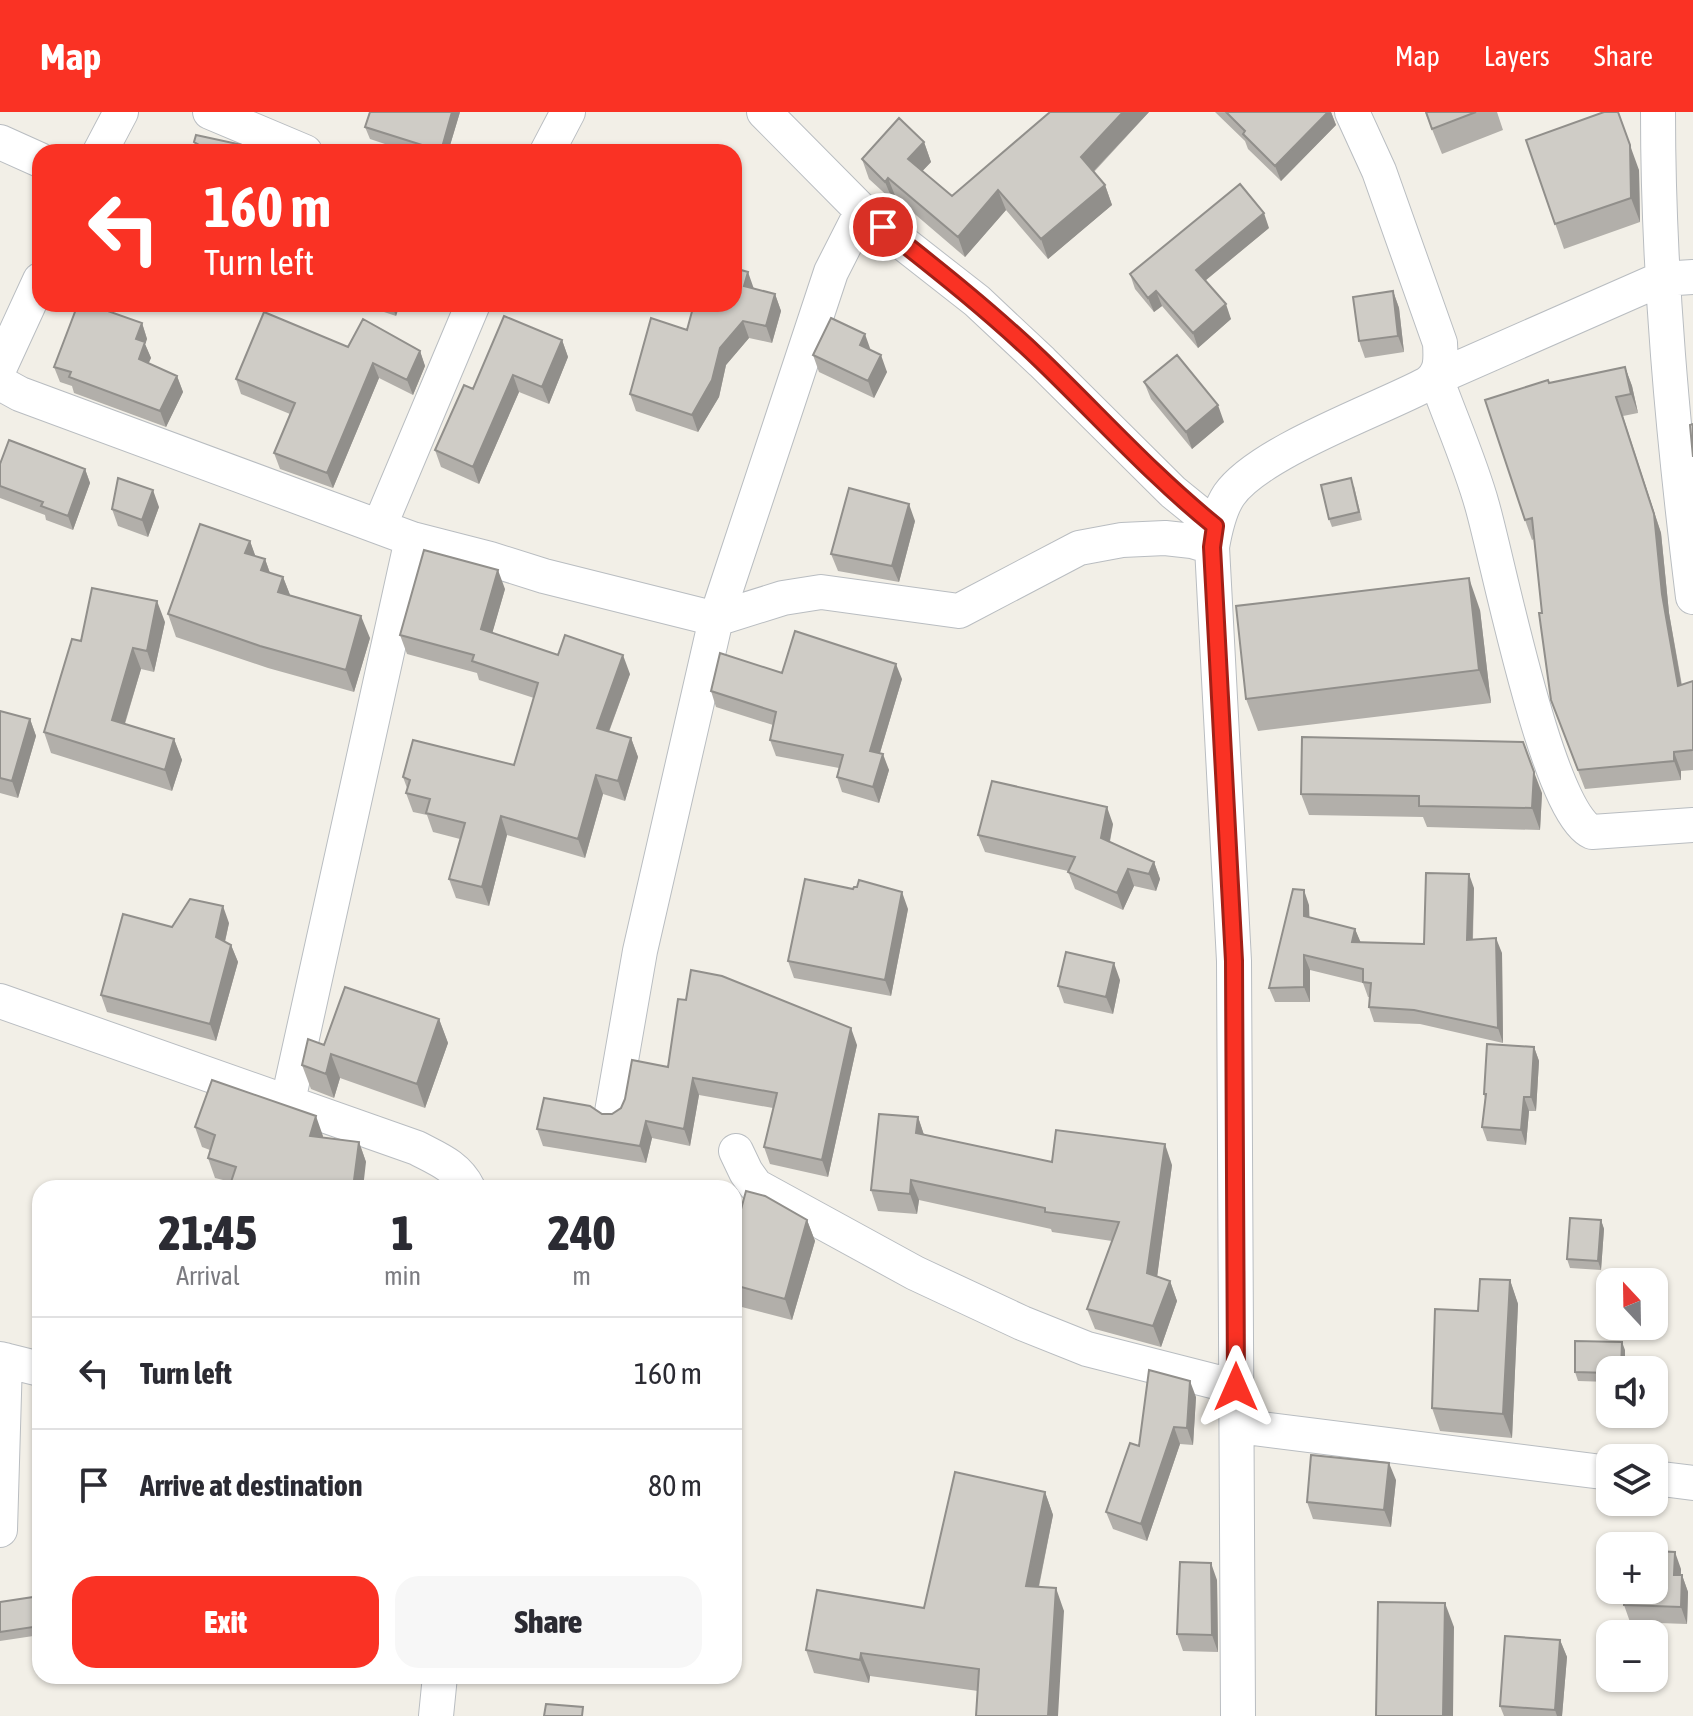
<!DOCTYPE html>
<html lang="en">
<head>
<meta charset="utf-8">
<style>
	body { margin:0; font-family:"Asap Condensed",sans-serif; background:#f7f7f7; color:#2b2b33; height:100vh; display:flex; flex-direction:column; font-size:30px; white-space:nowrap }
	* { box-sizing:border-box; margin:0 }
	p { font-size:26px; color:#7c7c81 }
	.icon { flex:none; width:44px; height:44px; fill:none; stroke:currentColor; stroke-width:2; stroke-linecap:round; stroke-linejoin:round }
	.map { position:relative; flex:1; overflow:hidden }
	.sheet { position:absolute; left:32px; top:1068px; width:710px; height:504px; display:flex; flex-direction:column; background:#fff; border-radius:24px; box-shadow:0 2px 6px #0004 }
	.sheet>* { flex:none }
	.banner { position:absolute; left:32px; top:32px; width:710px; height:168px; border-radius:24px; box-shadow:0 2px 6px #0004; background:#fa3224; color:#fff; overflow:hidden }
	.needle { width:52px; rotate:338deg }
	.controls { position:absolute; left:1596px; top:1156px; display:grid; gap:16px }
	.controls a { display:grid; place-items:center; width:72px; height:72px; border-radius:16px; background:#fff; box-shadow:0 2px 6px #0004; font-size:40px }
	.pin { position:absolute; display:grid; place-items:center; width:68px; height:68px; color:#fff; margin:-34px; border:4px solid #fff; border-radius:50%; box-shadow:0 2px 8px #0007 }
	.me { position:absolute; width:88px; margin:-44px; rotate:0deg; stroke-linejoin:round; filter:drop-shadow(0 0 6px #0008) }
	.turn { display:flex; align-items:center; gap:28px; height:168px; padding:0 40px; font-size:36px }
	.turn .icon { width:104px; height:104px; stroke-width:2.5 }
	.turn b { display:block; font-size:56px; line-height:68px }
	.eta { display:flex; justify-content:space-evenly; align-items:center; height:136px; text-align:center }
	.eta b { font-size:48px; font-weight:800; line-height:56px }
	.cta { display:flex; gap:16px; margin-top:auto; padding:16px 40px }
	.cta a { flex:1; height:92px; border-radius:24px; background:#fa3224; color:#fff; font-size:32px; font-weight:800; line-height:92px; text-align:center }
	.cta a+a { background:#f7f7f7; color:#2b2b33 }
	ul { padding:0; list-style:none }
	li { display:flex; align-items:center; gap:24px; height:112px; padding:0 40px; border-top:2px solid #e1e1e2 }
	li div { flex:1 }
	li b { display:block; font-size:30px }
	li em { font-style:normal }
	header { display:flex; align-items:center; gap:48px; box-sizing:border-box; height:112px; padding:0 40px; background:#fa3224; color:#fff }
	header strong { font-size:38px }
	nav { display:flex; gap:44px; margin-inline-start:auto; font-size:28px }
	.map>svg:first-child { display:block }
</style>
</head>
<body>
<header>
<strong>Map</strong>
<nav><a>Map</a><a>Layers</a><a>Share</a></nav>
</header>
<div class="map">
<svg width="1693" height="1604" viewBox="0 0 1693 1604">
	<rect width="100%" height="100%" fill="#f2efe7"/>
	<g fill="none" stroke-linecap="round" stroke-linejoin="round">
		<defs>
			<path id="minor" d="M210,0l95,40
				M764,0l98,99 115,90 65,61 131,130 42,34
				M1658,0c0,163 15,323 35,485
				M0,30l40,18
				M100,40l21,-40
				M547,40l21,-40
				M1693,165l-32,2 -225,99c15,42 34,84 46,127 16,55 65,308 110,327l101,-7
				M0,255l40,-87
				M0,271l20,11 392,145 78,20 54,17 172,43 67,-21 38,-6 138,19 120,-63 43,-8 43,-2 27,3 20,6
				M380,413l93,-221
				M0,889l417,147c21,11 40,18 51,40
				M288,989l124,-562
				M612,1000l28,-161 76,-332 115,-347 31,-61
				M736,1039l10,21 10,14 159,87 107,50 65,26 149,38
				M0,1247l40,10
				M1237,1314l373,47
				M1654,1366l39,5
				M0,1418l5,-170
				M436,1604l4,-40
				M1238,1604l-4,-755 -22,-414c3,-17 7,-37 17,-52 30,-43 149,-85 198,-111 15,-11 14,-24 13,-41l-61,-172 -27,-59"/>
		</defs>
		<use href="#minor" stroke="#b9bdc1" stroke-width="36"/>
		<use href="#minor" stroke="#fff" stroke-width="34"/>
	</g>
	<path fill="#b2afaa" d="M370,0h90l-12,40h-39l-39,-13 -5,-12z
		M1050,0h99l-55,60 11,13 7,20 -64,54 -42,-49 -41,47 -69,-59 -3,3 -24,-22 -7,-20 62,-17 7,20 -9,9 30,25z
		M1215,0h116l5,13 -55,56 -33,-32 -3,-8z
		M1425,0h72l6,18 -61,24z
		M1526,28l113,30 1,52 -76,27z
		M194,30l81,10h-77z
		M1269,116l-64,53 26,38 -33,29 -36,-42 -8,6 -19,-23 -5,-15z
		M754,177l21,5 6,17 -9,32 -23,-5 -23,27 -7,32 -21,35 -62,-21 -6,-17 57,-64z
		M1393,179l6,17 5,44 -39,6 -6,-17z
		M360,192h40l-4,12z
		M142,211l5,16 -2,5 6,14 -3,5 29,13 6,16 -17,35 -92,-34 -2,-7 -12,-4 -6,-15z
		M562,228l6,17 -19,47 -30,-12 -40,92 -38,-17 -6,-17 38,-61z
		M348,235l72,4 5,15 -12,29 -34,-17 -46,110 -53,-19 -6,-16 16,-39 -49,-20 -5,-15z
		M871,238l16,22 -13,26 -55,-26 -6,-17z
		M1625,255l7,19 6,27 -15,3 38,117 8,80 13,72 11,-4v89l-12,1v9l-96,9 -34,-89 -17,-161 -2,1 -7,-20 24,-137z
		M1144,270l80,40 -32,27 -41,-50z
		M0,352l85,5 5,14 -17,47 -27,-10 -1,-5 -45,-17z
		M1354,374l8,34 -30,7 -3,-8z
		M159,395l-11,30 -30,-11 -6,-17z
		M915,409l-16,61 -61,-11 -7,-17z
		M250,429l5,15 10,3 5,14 13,4 7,18 80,43 -16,54 -86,-24 -92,-31 -8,-23z
		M505,477l-13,44 66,22 72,19 -21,58 22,6 7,19 -13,44 -22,-7 -18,64 -78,-23 -18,71 -33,-8 -7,-19 11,-40 -27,-7 -6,-17 -14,-3 -7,-19 1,-5 -4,-11 111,-12 20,-67 -55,-18 -2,-7 -70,-19 -7,-19z
		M1480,498l11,93 -233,28 -12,-32z
		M165,510l-11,50 -13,-3 -16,55 49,15 8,21 -10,31 -121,-38 -7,-21 37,-91z
		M782,561l120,6 -22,74 9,17 -10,33 -37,-11 -5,-15 2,-9 -63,-12 -6,-16 3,-15 -57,-18 -5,-16z
		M0,599l30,8 6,17 -18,62 -18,-5z
		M1542,681l-2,37 -113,-3 -4,-10 -114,-2 -8,-21z
		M1113,712l-3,18 44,20 6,17 -4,12 -22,-5 -11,24 -48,-21 -7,-18 -83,-19 -7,-17z
		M1474,776l-1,51 29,14 1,90 -83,-19 -46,-2 -5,-15v-10h-1l-5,-14 -53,-13v32h-35l-6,-14 40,-83v13l46,11 5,13 64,2z
		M908,797l-17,87 -97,-18 -6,-17z
		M229,811l-4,19 6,3 7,17 -22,79 -109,-29 -6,-17 71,-68z
		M1120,868l-7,34 -49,-11 -6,-17z
		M439,907l9,24 -23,65 -85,-30 -6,20 -23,-9 -9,-24 22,-20z
		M857,933l-29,132 -58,-13 -6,-17 9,-39 -74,-13 -9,51 -38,-8 -6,25 -103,-17 -6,-17 65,-15h10l9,-6 47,-41z
		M1534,935l5,14 -3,50h-7l-3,34 -39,-4 -5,-14 3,-29 -1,-4z
		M918,1005l6,18 128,27 120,3 -15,111 13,5 7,20 -16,46 -66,-18 -8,-20 25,-68 -60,-9 -1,-3 -132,-29 -2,14 -39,-3 -7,-21z
		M195,1015l128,9v1l36,5 7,20 -135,20 -16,-4 -7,-20 2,-8 -8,-3z
		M734,1099l6,2 67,7 8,21 -23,79 -58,-15z
		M1601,1108l3,9 -3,41 -31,-2 -3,-9z
		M1510,1168l8,24 -6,134 -72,-7 -8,-23 46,-97z
		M1625,1238l-15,20v12l-32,-1 -3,-9z
		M1196,1285l-3,48 -13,-1 -33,97 -34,-12 -7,-17 33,-66z
		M1396,1368l-5,47 -78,-8 -6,-17z
		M1045,1380l8,23 -14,72 25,24 -86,80 -108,-15 -1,7 -55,-10 -8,-23 118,-42z
		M1681,1457v6h1l6,17 -1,32 -57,-2 -6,-17z
		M1217,1468l1,72 -35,-1 -6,-17z
		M40,1484v39l-40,6v-39z
		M1560,1528l7,17 -5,59h-58l-4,-10z"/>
	<path fill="#918f8b" d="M452,0h8l-12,40h-7z
		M1123,0h26l-61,65 -7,-20z
		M1328,0h3l5,13 -55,56 -6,-15z
		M1618,0l21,58 1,52 -9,-24z
		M924,30l7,20 -16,17 -7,-20z
		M888,66l8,20 -3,3 -8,-19z
		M1105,73l7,20 -64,54 -7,-20z
		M998,78l8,20 -41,47 -7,-20z
		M1264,101l5,15 -68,56 -5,-14z
		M748,160l6,17 -10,-3z
		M1156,179l6,15 -8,6 -6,-14z
		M1393,179l6,17 5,44 -6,-16z
		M775,182l6,17 -9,32 -6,-17z
		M391,192h9l-4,12z
		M1226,192l5,15 -33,29 -5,-15z
		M743,209l6,17 -23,27 -7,32 -21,35 -6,-17 28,-67z
		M142,211l5,16 -2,5 6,14 -7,16 -5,-15 -3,-20z
		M865,222l6,17 -11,-6z
		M562,228l6,17 -19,47 -7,-17z
		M420,239l5,15 -12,29 -6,-15z
		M881,243l6,17 -13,26 -6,-17z
		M373,251l6,15 -46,110 -6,-15z
		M1625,255l7,19 6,27 -7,-19z
		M513,263l6,17 -40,92 -6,-17z
		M177,264l6,16 -17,35 -6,-16z
		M1616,285l45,136 8,80 16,93 -7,-20z
		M1218,293l6,17 -32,27 -6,-17z
		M85,357l5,14 -17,47 -5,-14z
		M153,378l6,17 -11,30 -6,-17z
		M909,392l6,17 -16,61 -7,-16z
		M250,429l8,22 -13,-10z
		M265,447l8,23 -12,-12z
		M498,458l7,19 -17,59 -7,-19z
		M283,465l9,23 -14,-8z
		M1469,466l11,32 11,93 -12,-33z
		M157,489l8,21 -11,50 -7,-21z
		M361,504l9,22 -16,54 -8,-22z
		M133,536l8,21 -22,73 -7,-22z
		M623,543l7,19 -27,73 -6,-19z
		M896,552l6,15 -26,87 -6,-15z
		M30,607l6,17 -18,62 -6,-17z
		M631,626l7,19 -13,44 -7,-20z
		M174,627l8,21 -10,31 -7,-21z
		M1674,640l7,19v9l-7,-19z
		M883,642l6,16 -10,33 -6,-16z
		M1534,660l8,21 -2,37 -8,-22z
		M596,663l7,19 -18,64 -7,-19z
		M1107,695l6,17 -6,30 -6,-16z
		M501,704l6,19 -18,71 -7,-19z
		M1154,750l6,17 -4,12 -7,-17z
		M1128,757l6,17 -11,24 -6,-17z
		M1469,762l5,14 -2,66 -5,-14z
		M1304,778l5,15 1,26 -6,-15z
		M902,780l6,17 -17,87 -6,-16z
		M223,794l6,17 -7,31 -6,-17z
		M1355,817l6,14 -9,-1z
		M1496,826l6,15 1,90 -5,-15z
		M231,833l7,17 -22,79 -6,-17z
		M1304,843l6,15v32l-6,-15z
		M1114,851l6,17 -7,34 -7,-17z
		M439,907l9,24 -23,65 -8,-24z
		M851,916l6,17 -29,132 -6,-17z
		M1534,935l5,14 -3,50 -5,-14z
		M331,942l9,24 -6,20 -8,-24z
		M693,966l6,17 -9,51 -6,-17z
		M1524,985l5,14 -3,34 -5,-15z
		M316,1004l7,20 -5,19 -8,-19z
		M918,1005l7,21 -9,-5z
		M646,1009l6,17 -6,25 -6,-17z
		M359,1030l7,20 -3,26h-10z
		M1165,1032l7,21 -17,128 -8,-20z
		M911,1068l8,20 -2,14 -7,-20z
		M807,1108l8,21 -23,79 -7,-21z
		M1601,1108l3,9 -3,41 -3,-9z
		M1510,1168l8,24 -6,134 -9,-24z
		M1170,1169l7,20 -16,46 -8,-21z
		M1622,1230l3,8v20h-4z
		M1190,1269l6,16 -3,48 -6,-17z
		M1174,1315l6,17 -33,97 -6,-17z
		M1389,1351l7,17 -5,47 -7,-17z
		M1045,1380l8,23 -19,94 -8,-23z
		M1675,1440l6,17 -1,23 -6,-17z
		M1211,1451l6,17 1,72 -6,-17z
		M1682,1463l6,17 -1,32 -6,-17z
		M1056,1476l8,23 -6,105h-10z
		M1445,1491l9,24 -1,89h-10z
		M1560,1528l7,17 -5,59h-5l-2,-6z
		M861,1541l9,23 -1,7 -9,-23z"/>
	<path fill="#cfccc6" stroke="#918f8b" stroke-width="2" d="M370,0h82l-11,39 -76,-24z
		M1050,0h73l-42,45 24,28 -64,54 -43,-49 -40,47 -70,-59 -3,4 -23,-23 37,-41 25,24 -16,17 44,37z
		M1226,0h102l-53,54 -32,-32 2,-3z
		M1426,0h50l-44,17z
		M1604,0h14l12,33 1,53 -76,26 -29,-84z
		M196,23l79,17h-63l-18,-10z
		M1240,72l24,29 -68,57 30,34 -33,29 -37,-42 -8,7 -18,-24z
		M734,156l14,4 -4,14 31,8 -9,32 -23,-5 -23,27 -8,32 -20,35 -62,-21 21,-76 36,12 7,-26h40z
		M1393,179l5,45 -39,5 -6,-44z
		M78,192h10l54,19 -6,16 9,3 -6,17 38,17 -17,35 -91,-34 2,-5 -17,-5z
		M264,200l84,35 15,-28 57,32 -13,29 -34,-17 -46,110 -53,-20 21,-50 -59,-24z
		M504,204l58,24 -20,47 -29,-12 -40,92 -38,-17 29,-65 9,4z
		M831,206l34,16 -5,11 21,10 -13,26 -55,-26z
		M1177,243l41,50 -32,27 -42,-50z
		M1625,255l6,27 -15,3 38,117 8,80 16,92 15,-5v69l-19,2v9l-96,9 -27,-70 -12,-87h3l-10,-95 -7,2 -40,-120 63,-20 1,3z
		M1693,312v33l-3,-32z
		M9,328l76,29 -17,47 -27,-10 2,-4 -43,-16v-22z
		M118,366l35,12 -11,30 -30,-11z
		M1351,366l8,34 -30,7 -8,-34z
		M849,376l60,16 -17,62 -61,-12z
		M200,412l50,17 -5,12 20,6 -4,11 22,7 -5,15 83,24 -15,54 -86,-24 -92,-32z
		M424,438l74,20 -17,59 77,26 7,-20 58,20 -26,73 34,10 -13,43 -22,-6 -18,64 -77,-23 -19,71 -33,-8 16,-56 -39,-10 4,-14 -24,-6 4,-13 -7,-3 10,-37 101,25 24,-82 -66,-22 2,-6 -74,-20z
		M1469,466l10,92 -233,29 -10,-93z
		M92,476l65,13 -10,50 -14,-3 -21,72 62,19 -9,31 -121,-38 28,-93 9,2z
		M795,519l101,33 -26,87 13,3 -10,33 -36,-10 6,-22 -73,-15 6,-28 -65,-21 9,-38 62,20z
		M0,599l30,8 -18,62 -12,-3z
		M1302,625l221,5 11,30 -2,36 -113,-2v-10l-118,-2z
		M992,669l115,26 -6,31 53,24 -5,12 -21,-5 -11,24 -49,-21 7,-15 -97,-22z
		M1426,761l43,1 -2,66 29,-2 2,90 -84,-18 -45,-3 2,-24 -8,-1v-13l-59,-14v32l-35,1 24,-99 11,1v26l51,13 -3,13 72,2z
		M805,767l48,10 1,-2h3l2,-7 43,12 -17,88 -97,-19z
		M190,787l33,7 -7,31 15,8 -21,79 -109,-29 22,-81 49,13z
		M1066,840l48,11 -8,34 -48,-11z
		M691,858l31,6 129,52 -29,132 -58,-13 13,-54 -84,-15 -9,51 -38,-8 -6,25 -103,-17 7,-31 46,8 12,8h10l9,-6 4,-9 7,-39 36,7 10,-68 8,1z
		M345,875l94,32 -22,65 -86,-30 -5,20 -24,-9 6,-26 16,6z
		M1487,932l47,3 -3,50h-7l-3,33 -39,-3 4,-33h-2z
		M212,968l104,36 -6,20 49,6 -6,46h-124l7,-21 -28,-9 7,-23 -20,-8z
		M879,1002l39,3 -2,16 136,29 4,-32 109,14 -18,129 23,8 -17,45 -66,-17 32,-87 -74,-10v-4l-134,-28 -1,14 -39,-4z
		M746,1079l19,5 42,24 -22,79 -51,-14v-74l6,2z
		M1570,1106l31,2 -3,41 -31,-2z
		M1480,1167l30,1 -7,134 -71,-6 3,-99 43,2z
		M1575,1229l47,1 -1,28h-11v3l-35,-1z
		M1149,1258l41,11 -3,47 -13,-1 -33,97 -35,-12 24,-69 9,3z
		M1311,1343l78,8 -5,47 -77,-8z
		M955,1360l90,20 -19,94 30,2 -8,128h-72l3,-47 -118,-16 -1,7 -54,-10 11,-60 107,18z
		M1654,1439l21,1 -1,23h8l-1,32 -57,-2 1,-15h29z
		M1180,1450l31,1 1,72 -35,-1z
		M40,1484v30l-40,6v-30z
		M1378,1490l67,1 -2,113h-67z
		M1505,1524l55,4 -5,70 -55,-4z
		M546,1592l37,3 -1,9h-38z"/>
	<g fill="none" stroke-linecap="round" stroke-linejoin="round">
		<defs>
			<path id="route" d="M883,115c55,43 109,86 159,134 58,56 111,115 173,165l-3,21 22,414 2,426"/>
		</defs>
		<use href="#route" stroke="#a22017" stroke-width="20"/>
		<use href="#route" stroke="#fa3224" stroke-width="14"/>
	</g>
</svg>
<div class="controls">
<a><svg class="needle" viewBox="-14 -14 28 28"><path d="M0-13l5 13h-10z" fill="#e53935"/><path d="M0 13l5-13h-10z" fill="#7c7c81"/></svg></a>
<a><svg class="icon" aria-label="sound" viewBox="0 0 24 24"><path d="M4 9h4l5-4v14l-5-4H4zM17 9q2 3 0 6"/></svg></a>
<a><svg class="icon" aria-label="layers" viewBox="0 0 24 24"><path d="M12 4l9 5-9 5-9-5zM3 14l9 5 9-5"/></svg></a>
<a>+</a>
<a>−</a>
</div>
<div class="pin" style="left:883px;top:115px;background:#d93025"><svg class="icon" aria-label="arrive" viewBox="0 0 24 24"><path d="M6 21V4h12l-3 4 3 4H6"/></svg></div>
<svg class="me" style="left:1236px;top:1275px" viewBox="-20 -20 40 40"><path d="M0-17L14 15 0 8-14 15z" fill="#fa3224" stroke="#fff" stroke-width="4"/></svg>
<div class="banner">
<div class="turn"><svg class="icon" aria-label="left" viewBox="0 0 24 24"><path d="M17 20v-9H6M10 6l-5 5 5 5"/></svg><div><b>160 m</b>Turn left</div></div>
</div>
<section class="sheet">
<div class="eta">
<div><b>21:45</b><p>Arrival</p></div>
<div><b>1</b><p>min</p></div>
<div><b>240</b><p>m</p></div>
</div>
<ul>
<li><svg class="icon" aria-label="left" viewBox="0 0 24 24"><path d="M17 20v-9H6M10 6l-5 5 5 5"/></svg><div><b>Turn left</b></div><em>160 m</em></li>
<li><svg class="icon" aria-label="arrive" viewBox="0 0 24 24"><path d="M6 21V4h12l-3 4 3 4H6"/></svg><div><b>Arrive at destination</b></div><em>80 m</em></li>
</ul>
<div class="cta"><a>Exit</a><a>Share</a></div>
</section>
</div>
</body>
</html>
